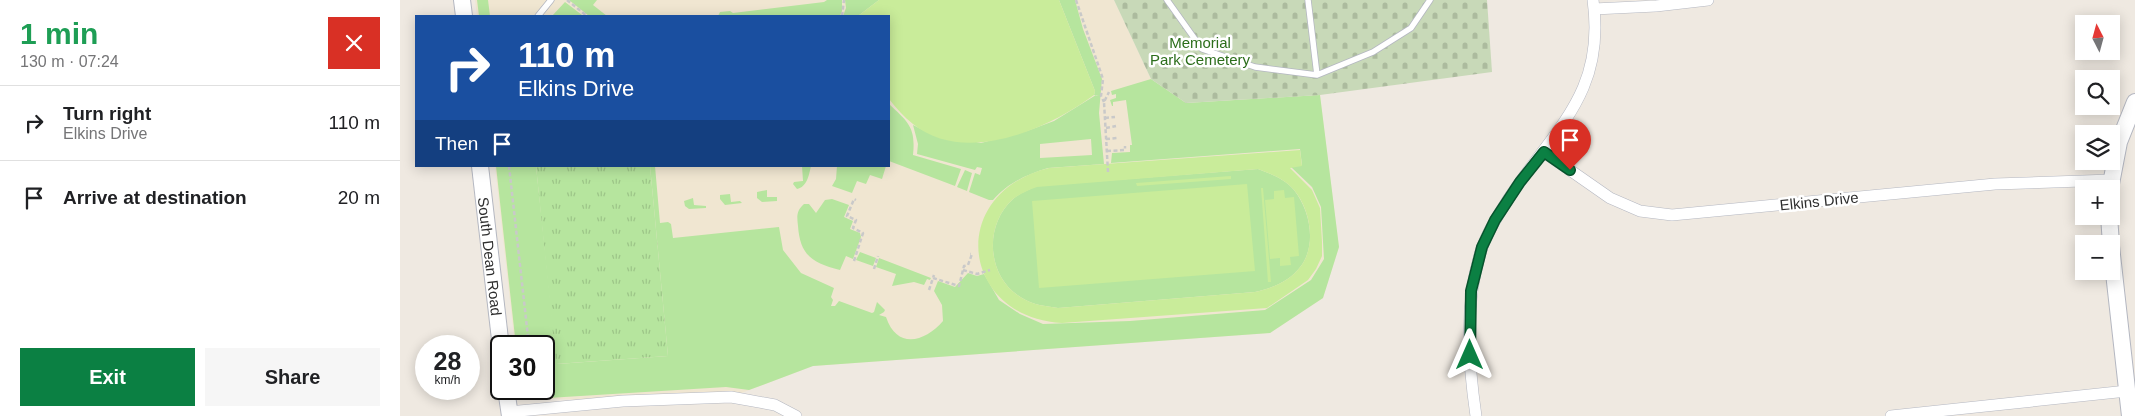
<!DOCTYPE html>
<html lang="en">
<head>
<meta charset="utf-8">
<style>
	body { margin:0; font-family:Helvetica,sans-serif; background:#f6f6f6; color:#202124; height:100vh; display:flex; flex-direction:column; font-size:19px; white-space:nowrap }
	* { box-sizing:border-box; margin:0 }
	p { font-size:16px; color:#757577 }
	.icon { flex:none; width:28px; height:28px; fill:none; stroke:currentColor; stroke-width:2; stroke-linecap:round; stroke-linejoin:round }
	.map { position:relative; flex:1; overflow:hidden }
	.drawer { display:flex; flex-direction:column; background:#fff; width:400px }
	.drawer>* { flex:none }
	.banner { position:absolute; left:15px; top:15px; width:475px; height:152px; border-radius:0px; box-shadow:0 2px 12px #0003; background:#1a4fa0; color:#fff; overflow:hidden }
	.needle { width:32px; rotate:354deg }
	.controls { position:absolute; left:1675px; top:15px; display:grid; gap:10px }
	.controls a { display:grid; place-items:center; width:45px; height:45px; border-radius:0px; background:#fff; box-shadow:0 2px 12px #0003; font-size:25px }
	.speed { position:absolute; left:15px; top:335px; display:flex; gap:10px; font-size:25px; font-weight:700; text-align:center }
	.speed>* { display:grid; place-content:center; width:65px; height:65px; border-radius:50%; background:#fff; box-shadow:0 2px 12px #0003; line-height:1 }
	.speed small { font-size:12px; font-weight:400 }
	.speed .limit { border:2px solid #111; border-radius:8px; background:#fff; color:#111 }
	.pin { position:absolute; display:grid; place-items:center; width:42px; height:42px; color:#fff; margin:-51px -21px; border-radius:50% 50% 50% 0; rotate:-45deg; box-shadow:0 0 5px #0007 }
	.pin .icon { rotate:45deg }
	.me { position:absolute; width:55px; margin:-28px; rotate:0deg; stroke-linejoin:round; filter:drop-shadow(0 0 4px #0008) }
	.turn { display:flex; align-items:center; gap:18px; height:105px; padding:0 20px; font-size:22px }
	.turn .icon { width:65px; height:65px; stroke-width:2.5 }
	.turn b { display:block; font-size:35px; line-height:42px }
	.then { display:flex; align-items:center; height:48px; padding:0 20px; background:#0003; gap:10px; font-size:19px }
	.round { display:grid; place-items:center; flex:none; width:52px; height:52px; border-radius:0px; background:#f6f6f6 }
	.head { display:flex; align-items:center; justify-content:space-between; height:85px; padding:0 20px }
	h1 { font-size:30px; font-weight:800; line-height:38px; color:#1e9e55 }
	.cta { display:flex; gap:10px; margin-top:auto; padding:10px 20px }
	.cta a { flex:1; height:58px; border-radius:0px; background:#0b8043; color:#fff; font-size:20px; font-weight:800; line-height:58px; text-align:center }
	.cta a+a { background:#f6f6f6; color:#202124 }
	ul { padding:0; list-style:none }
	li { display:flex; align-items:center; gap:15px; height:75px; padding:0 20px; border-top:1px solid #e0e0e0 }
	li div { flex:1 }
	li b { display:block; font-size:19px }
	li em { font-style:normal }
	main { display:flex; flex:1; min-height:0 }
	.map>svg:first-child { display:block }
</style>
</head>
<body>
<main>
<section class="drawer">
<div class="head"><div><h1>1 min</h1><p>130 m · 07:24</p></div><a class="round" style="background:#d93025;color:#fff"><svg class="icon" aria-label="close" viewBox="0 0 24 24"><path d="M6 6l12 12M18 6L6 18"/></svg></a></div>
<ul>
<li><svg class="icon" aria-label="right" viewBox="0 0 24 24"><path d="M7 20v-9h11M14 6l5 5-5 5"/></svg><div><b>Turn right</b><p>Elkins Drive</p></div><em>110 m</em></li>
<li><svg class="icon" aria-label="arrive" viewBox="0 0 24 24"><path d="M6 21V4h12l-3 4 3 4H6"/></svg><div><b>Arrive at destination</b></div><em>20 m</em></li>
</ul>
<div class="cta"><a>Exit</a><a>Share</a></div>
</section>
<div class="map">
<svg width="1735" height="416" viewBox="0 0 1735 416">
	<defs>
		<pattern id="cemetery-stones" width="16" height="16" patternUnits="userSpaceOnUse" patternTransform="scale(1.25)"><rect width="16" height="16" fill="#c8d9b8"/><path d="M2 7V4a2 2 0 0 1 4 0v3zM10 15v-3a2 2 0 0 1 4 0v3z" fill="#acbb9e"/></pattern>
		<pattern id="park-tufts" width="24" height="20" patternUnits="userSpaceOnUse" patternTransform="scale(1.25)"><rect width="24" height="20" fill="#b6e59e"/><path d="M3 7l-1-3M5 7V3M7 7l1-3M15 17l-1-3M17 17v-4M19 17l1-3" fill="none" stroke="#9dc588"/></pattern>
	</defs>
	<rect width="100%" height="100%" fill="#efe9e1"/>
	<path fill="#f0e6d1" d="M75,0h639l37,79 35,24 134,-8 19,152 -16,51 -53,35 -457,33 -82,31 -108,4 -103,-3 -1,-9h25v-43h-29l-20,-180h394v-150h-412z"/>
	<path fill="#b6e59e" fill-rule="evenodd" d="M77,0h11l2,16h-11z
		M169,0h28l-4,5 14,11h-18z
		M427,0h15v11l-2,5h-122l2,-4 10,-1 3,2 91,-11z
		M445,0h34l-21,16h-15l3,-8z
		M659,0h16l8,29 19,50 -3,34 5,51 -56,4c-22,7 -39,14 -55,32h-4l-20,-8 6,-19 5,2 2,-7 -5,-1 -2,3 -58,-16 1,-10 -5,-19 12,6 56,12 46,-12 27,-10 42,-26 3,1 -5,-1 1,-4zM691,139l1,16 -52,3v-14z
		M165,2l17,13 2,1h-32z
		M751,79l35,24 134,-8 19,152 -16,51 -53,35 -457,33 -64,24 -23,-3 -178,11 1,-3h-4c-5,6 -11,4 -17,4l-8,-10h24v-43h-28l-20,-180h40l21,198 111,-8 -18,-190h5l5,57 8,-1 3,2 2,14 106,-11 4,23 18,23 33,15 -3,9 2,3 -2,6h4l4,-5 33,12 2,-1 3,-10 8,8 -1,2 -5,3 7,2c11,33 39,25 57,4l-1,-16 -8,-14 4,-10 17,6 13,-14 9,3 7,-2 15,26 21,14 23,10 87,-3 135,-11 46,-30 13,-21 -3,-52 -9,-20 -21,-20 11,-2 -2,-16 -189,14 1,-10 18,-1v-7h2l-6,-45 -13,2v4h-1l-2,-6 6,-2v-4l-4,1 -1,-4z
		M489,104c19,18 27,23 24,51l48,14 -6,17 -66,-25z
		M402,166h9c-2,9 -4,21 -14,23l-4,-5 1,-2 9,-1z
		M437,166h49l-4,13 -12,-4 -4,9 -9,-3 -5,12 -20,-7 4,-7z
		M858,169c13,5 27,10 36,21 16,20 23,54 7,76 -11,15 -28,22 -46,26l-197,16c-13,-2 -25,-3 -36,-10 -35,-20 -39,-72 -9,-99 7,-6 15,-9 24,-13z
		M565,170l7,3 -5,18 -10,-4z
		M367,190v7h10v4l-15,1 -5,-4v-6z
		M330,194l1,8 9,-1 2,2 -17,2 -5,-6v-4z
		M293,198l1,7 12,1v2l-17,1 -4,-3 -1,-5z
		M432,199l17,6 -5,12 9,4 -3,8 10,4 1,4 -8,22 -7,-3 -6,14c-28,-7 -40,-15 -42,-44 -1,-9 -2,-15 6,-22h5l7,9 9,-13z
		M460,252l16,6 -3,8 -17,-6z
		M479,258l52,20 -1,2 -3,-1 -3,6 -10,-3 -22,4 4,-12 -20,-7z"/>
	<path fill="url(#cemetery-stones)" d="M714,0h373l5,72 -172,23 -134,8 -35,-24z"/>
	<path fill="url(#park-tufts)" d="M136,166h114l18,190 -112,8z"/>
	<path fill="#c9ec9a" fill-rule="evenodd" d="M479,0h180l36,91 -1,4c-46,34 -129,71 -181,29 -9,-7 -17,-16 -24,-25v-83h-31z
		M900,150l2,16 -12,2 22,22 8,18 2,34v14l-6,13 -8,11 -16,11 -25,17 -205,15c-102,-6 -116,-130 -13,-155zM858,169c13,5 27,10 36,21 16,19 23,54 7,76 -11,15 -28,22 -46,26l-197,16c-13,-2 -25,-3 -36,-10 -35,-20 -39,-72 -9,-99 7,-5 15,-9 24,-12z
		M831,176v3l-94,7 -1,-3z
		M847,184l8,87 -216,17 -7,-87z
		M861,188h2l8,94h-3z
		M884,190l1,8 9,-1 5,59 -9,1 1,8 -11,1v-8l-10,1 -5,-59 9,-1v-8z"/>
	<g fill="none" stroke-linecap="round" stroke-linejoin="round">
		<defs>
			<path id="lane" d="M767,0l35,49 53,18 62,8 56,-23 38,-24 19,-28
				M908,0l9,75
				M138,16l13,-16"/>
			<path id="street" d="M1194,9l62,-3 52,-6
				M1144,152l66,46 30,13 32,4 323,-31 116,-4
				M109,412l114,-11 108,-4 44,8 21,11
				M1076,416c-8,-55 -12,-115 6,-168 6,-18 17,-34 27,-50 46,-70 97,-105 84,-198
				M1491,416l236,-25"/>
			<g id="secondary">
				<path d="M62,0l2,16"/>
				<path id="s1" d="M80,166l21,182"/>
				<path d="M1710,189l9,-47 16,-40"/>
				<path d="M1709,216l2,28"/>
				<path d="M1711,246l19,170"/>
				<path d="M106,389l4,27"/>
			</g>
		</defs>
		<use href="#lane" stroke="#b4b7c1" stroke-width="7"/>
		<use href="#street" stroke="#b4b7c1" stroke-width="12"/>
		<use href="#secondary" stroke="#b4b7c1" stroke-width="18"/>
		<path stroke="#c9c9c9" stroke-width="2.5" stroke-dasharray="4 2.5" stroke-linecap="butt" d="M167,0l20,16
			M676,0l27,79 -2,17 3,6
			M442,16l2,-16
			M705,118l10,-1
			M706,128l10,-2
			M706,139l11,-1
			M707,151l18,-1v-4
			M109,166l20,180
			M708,172l-4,-70 5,-10
			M454,261l9,-28 -10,-5 3,-8 -9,-4 7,-17 2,1
			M474,269l4,-13
			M563,270l14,4 13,-4
			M533,278l26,8 5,-20 4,-1 4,-11h-2
			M529,290l5,-15
			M133,389l1,9"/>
		<use href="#lane" stroke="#fff" stroke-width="5.5"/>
		<use href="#street" stroke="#fff" stroke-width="11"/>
		<use href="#secondary" stroke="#fff" stroke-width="16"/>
	</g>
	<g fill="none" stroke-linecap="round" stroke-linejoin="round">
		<defs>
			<path id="route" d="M1070,355l1,-64 11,-44 13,-27 25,-38 24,-30 26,18"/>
		</defs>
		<use href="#route" stroke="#07532c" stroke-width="12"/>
		<use href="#route" stroke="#0b8043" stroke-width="9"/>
	</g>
	<g text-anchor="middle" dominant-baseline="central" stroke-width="5" stroke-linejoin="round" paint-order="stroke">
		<g font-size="15" fill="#2c6e1b" stroke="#fff">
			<text x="800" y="42">Memorial<tspan x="800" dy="17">Park Cemetery</tspan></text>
		</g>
		<g font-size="15" fill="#2e2e2e" stroke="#fff">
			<text transform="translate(1419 201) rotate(-6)">Elkins Drive</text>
			<text stroke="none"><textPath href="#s1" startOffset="91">South Dean Road</textPath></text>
		</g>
	</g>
</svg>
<div class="controls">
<a><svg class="needle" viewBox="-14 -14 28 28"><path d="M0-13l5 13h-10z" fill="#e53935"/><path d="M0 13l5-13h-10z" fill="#757577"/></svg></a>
<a><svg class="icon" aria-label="search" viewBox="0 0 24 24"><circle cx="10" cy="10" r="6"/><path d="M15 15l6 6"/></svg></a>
<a><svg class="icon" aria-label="layers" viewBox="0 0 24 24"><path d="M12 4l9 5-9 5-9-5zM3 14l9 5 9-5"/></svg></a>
<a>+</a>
<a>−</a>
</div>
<div class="speed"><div>28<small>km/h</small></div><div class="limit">30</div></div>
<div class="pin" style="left:1170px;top:170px;background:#d93025"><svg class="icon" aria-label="arrive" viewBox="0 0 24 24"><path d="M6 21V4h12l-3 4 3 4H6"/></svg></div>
<svg class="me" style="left:1070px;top:355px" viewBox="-20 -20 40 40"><path d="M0-17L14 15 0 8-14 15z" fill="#0b8043" stroke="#fff" stroke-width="4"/></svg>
<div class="banner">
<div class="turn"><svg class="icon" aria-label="right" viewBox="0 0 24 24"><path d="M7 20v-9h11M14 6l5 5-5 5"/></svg><div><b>110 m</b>Elkins Drive</div></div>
<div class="then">Then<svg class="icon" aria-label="arrive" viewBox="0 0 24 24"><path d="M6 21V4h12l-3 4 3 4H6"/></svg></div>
</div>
</div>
</main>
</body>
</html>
